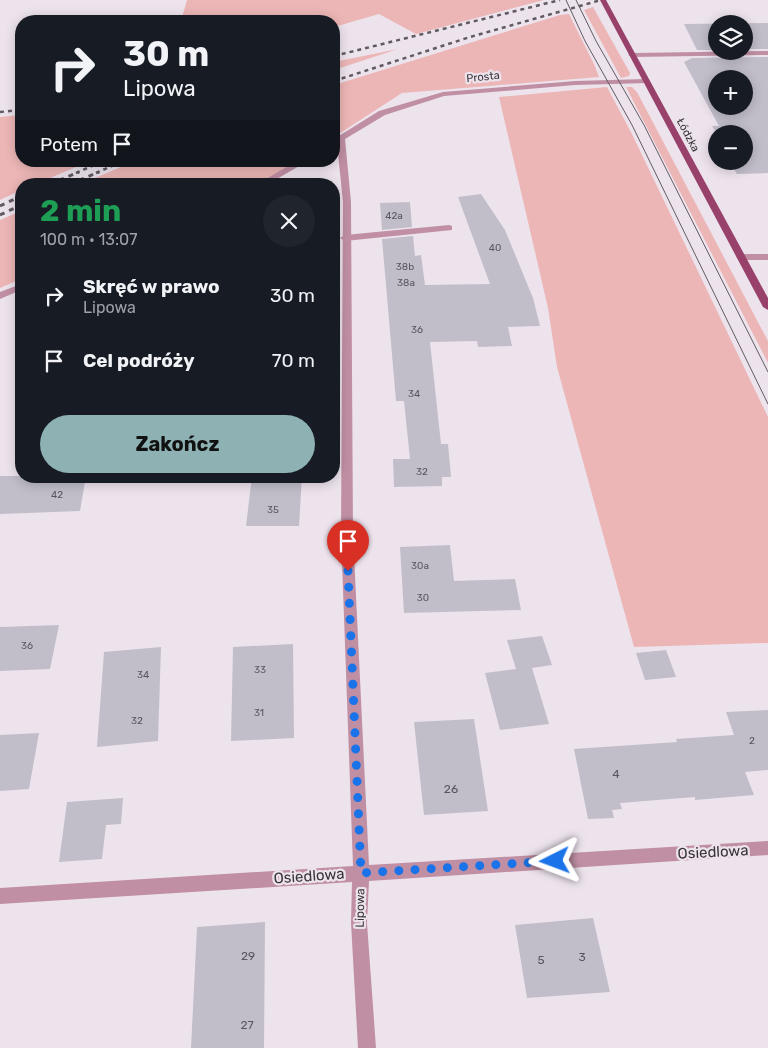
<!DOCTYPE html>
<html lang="pl">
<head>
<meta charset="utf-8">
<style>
	body { margin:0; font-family:Rubik,sans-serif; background:#20242c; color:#f1f3f6; height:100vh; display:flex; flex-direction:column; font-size:19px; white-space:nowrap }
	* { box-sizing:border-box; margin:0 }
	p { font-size:16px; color:#9ea1a6 }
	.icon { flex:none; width:28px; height:28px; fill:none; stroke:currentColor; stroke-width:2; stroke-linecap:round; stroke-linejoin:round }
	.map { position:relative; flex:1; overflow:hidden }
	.sheet { position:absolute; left:15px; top:178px; width:325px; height:305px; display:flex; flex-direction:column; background:#171b24; border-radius:20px; box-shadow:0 2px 12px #0003 }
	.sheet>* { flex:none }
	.guide { position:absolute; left:15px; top:15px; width:325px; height:152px; border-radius:20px; box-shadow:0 2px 12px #0003; background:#171b24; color:#f1f3f6; overflow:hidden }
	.fabs { position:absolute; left:708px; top:15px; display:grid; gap:10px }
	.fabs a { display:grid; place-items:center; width:45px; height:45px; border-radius:50%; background:#171b24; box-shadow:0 2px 12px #0003; font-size:25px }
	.pin { position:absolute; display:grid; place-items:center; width:42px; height:42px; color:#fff; margin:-51px -21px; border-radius:50% 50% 50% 0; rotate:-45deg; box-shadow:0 0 5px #0007 }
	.pin .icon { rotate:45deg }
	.me { position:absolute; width:55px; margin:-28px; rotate:267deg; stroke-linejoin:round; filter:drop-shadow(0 0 4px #0008) }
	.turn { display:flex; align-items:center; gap:18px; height:105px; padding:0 25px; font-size:22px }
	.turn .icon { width:65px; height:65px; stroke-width:2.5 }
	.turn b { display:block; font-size:35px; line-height:42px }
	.then { display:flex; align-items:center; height:48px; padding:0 25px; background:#0003; gap:10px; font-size:19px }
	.round { display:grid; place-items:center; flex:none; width:52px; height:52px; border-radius:26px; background:#20242c }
	.summary { display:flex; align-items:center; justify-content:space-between; height:85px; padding:0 25px }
	h1 { font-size:30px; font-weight:700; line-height:38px; color:#1e9e55 }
	.button { display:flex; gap:10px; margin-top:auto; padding:10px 25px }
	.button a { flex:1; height:58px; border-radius:30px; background:#8eb2b3; color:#111; font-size:20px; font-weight:700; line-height:58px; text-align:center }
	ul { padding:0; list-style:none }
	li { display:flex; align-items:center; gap:15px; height:65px; padding:0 25px }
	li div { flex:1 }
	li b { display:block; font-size:19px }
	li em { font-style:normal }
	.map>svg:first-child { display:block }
</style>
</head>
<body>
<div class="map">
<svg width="768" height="1048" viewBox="0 0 768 1048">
	<rect width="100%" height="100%" fill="#ede3ed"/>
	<path fill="#edb6b6" d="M187,0h357l-128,34 -37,-20 -45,13v-6h-153z
		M593,7l37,66 -1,3 -8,2 -37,-68z
		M569,14l25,50 5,13 -197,16 -68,44v-52l226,-70z
		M398,49l-64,21v-8z
		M607,87l24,45 137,285v226l-134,4 -77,-280 -9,-59 -49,-211z
		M626,87h6l5,5 131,249v22z
		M21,115v46h69l-54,23h-15v6l-21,10v-83z
		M135,161h161l-22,14 -22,9h-171z
		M21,211v68l-21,9v-68z"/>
	<path fill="#c1beca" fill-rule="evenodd" d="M768,23v26h-24v-25h-28v26h-19l-13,-26z
		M768,57v116l-31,1 -8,-13h15v-27h-28v5l-3,-5h4l-5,-8h7l-35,-64 8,-4zM716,79h28v27h-28z
		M481,194l24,36 28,68 7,28 -32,1 4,19 -34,1 -1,-6 -47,1 11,102h7l3,33h-9v9l-48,1 -1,-28h17l-6,-58h-8l-14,-162 31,-3 2,20 6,-1 4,30 65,-1 -32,-87z
		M410,202l2,25 -30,3 -2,-27z
		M0,476h86l-6,35 -80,3z
		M252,476h50l-3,50h-53z
		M450,545l4,36 61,-2 6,31 -117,3 -4,-66z
		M59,625l-9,44 -50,2v-44z
		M542,636l10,29 -20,3 17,56 -49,6 -15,-57 31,-4 -9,-29z
		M293,644l1,94 -63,3 2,-94z
		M161,647l-3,94 -61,6 7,-95z
		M666,650l10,27 -31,3 -9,-27z
		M768,710v60l-23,2 9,23 -59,5v-3l-75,6 2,6 -10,1 2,8 -26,1 -14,-70 103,-7 -1,-3 58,-4 -8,-23z
		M474,719l14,92 -64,4 -10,-93z
		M39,733l-10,56 -29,2v-56z
		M123,798l-2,26 -15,1 -4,34 -43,3 8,-60z
		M593,918l17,74 -83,6 -12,-73z
		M265,922l-1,126h-73l6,-121z"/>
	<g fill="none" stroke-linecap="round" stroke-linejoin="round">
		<path fill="#c08fa3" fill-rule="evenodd" d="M449,225l3,1v4l-107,11 -5,-3 5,-3z"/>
		<path fill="#c08fa3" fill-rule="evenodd" d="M768,51v4l-136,2 -4,-2 4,-2z
			M646,79l4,2 -1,2 -74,2 -131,11 -59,19 -40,24 6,63 2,332 16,331 399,-24v14l-399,26 -2,42 9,125h-18l-7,-125 1,-41 -352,22v-16l353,-22 -12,-332 2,-332 -6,-58h-3v-5l45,-28 64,-19 132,-11z
			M297,161h11l-40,23h-11z
			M768,254v6h-27l-5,-3 5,-3z
			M21,284v6l-21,9v-7z"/>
		<path fill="#98416b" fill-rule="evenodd" d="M600,0h6l162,298v12l-5,-3z"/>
		<path stroke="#615b61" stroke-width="1" d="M566,0l19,41 47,84 136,279
			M576,0l20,41 48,84 124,247"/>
		<path stroke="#615b61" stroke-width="2.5" stroke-dasharray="4 4" stroke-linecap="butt" d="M334,56l226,-56
			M334,81l136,-44 131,-37
			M0,112l21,-2
			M76,173l27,-12
			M96,173l27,-12"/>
		<path stroke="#615b61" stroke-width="3" stroke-dasharray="5 5" stroke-linecap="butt" d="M50,184l29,-12
			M70,184l29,-12
			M0,206l21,-10
			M0,215l21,-10"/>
	</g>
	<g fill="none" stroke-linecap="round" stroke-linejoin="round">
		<path stroke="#1a73e8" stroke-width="9" stroke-dasharray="0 16.2" d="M348,571l13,302 194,-12"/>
	</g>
	<g text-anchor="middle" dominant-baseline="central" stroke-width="4.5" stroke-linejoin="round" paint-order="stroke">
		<g font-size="10" fill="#5a565c">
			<text x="394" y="216">42a</text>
			<text x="495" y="248">40</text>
			<text x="405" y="267">38b</text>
			<text x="406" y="283">38a</text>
			<text x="417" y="330">36</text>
			<text x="414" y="394">34</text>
			<text x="422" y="472">32</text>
			<text x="57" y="495">42</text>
			<text x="273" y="510">35</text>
			<text x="420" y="566">30a</text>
			<text x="423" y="598">30</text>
			<text x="27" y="646">36</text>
			<text x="260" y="670">33</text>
			<text x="143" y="675">34</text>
			<text x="259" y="713">31</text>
			<text x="137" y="721">32</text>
			<text x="752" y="741">2</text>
		</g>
		<g font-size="11" fill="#383438" stroke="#ede3ed">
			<text transform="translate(483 77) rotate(-6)">Prosta</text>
			<text transform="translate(688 135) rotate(62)">Łódzka</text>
		</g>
		<g font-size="12" fill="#5a565c">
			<text x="616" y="774">4</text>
			<text x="451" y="789">26</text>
			<text x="248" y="956">29</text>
			<text x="582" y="957">3</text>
			<text x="541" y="960">5</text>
			<text x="247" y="1025">27</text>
		</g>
		<g font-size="12" fill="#383438" stroke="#ede3ed">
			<text transform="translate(360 908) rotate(-89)">Lipowa</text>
		</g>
		<g font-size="15" fill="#383438" stroke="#ede3ed">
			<text transform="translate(713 852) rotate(-3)">Osiedlowa</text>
			<text transform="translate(309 876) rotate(-4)">Osiedlowa</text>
		</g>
	</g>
</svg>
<div class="fabs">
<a><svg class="icon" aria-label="layers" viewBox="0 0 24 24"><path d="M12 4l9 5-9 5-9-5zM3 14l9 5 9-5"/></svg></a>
<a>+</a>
<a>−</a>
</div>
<div class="pin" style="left:348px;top:571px;background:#d93025"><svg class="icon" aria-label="arrive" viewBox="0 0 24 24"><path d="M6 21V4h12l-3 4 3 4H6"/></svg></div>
<svg class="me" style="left:555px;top:861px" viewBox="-20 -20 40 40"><path d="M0-17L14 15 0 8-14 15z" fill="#1a73e8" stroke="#fff" stroke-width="4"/></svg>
<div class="guide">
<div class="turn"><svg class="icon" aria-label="right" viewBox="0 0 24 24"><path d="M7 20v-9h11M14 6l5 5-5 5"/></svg><div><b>30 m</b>Lipowa</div></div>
<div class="then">Potem<svg class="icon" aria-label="arrive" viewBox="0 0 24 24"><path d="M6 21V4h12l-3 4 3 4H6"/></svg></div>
</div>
<section class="sheet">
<div class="summary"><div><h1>2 min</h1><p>100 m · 13:07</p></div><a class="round"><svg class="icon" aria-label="close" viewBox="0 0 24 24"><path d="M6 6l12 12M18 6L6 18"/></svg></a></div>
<ul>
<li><svg class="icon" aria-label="right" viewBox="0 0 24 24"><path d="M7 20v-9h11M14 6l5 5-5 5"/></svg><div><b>Skręć w prawo</b><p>Lipowa</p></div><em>30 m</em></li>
<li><svg class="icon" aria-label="arrive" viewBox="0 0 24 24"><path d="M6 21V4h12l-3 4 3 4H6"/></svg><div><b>Cel podróży</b></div><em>70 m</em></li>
</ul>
<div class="button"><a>Zakończ</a></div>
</section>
</div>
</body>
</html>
